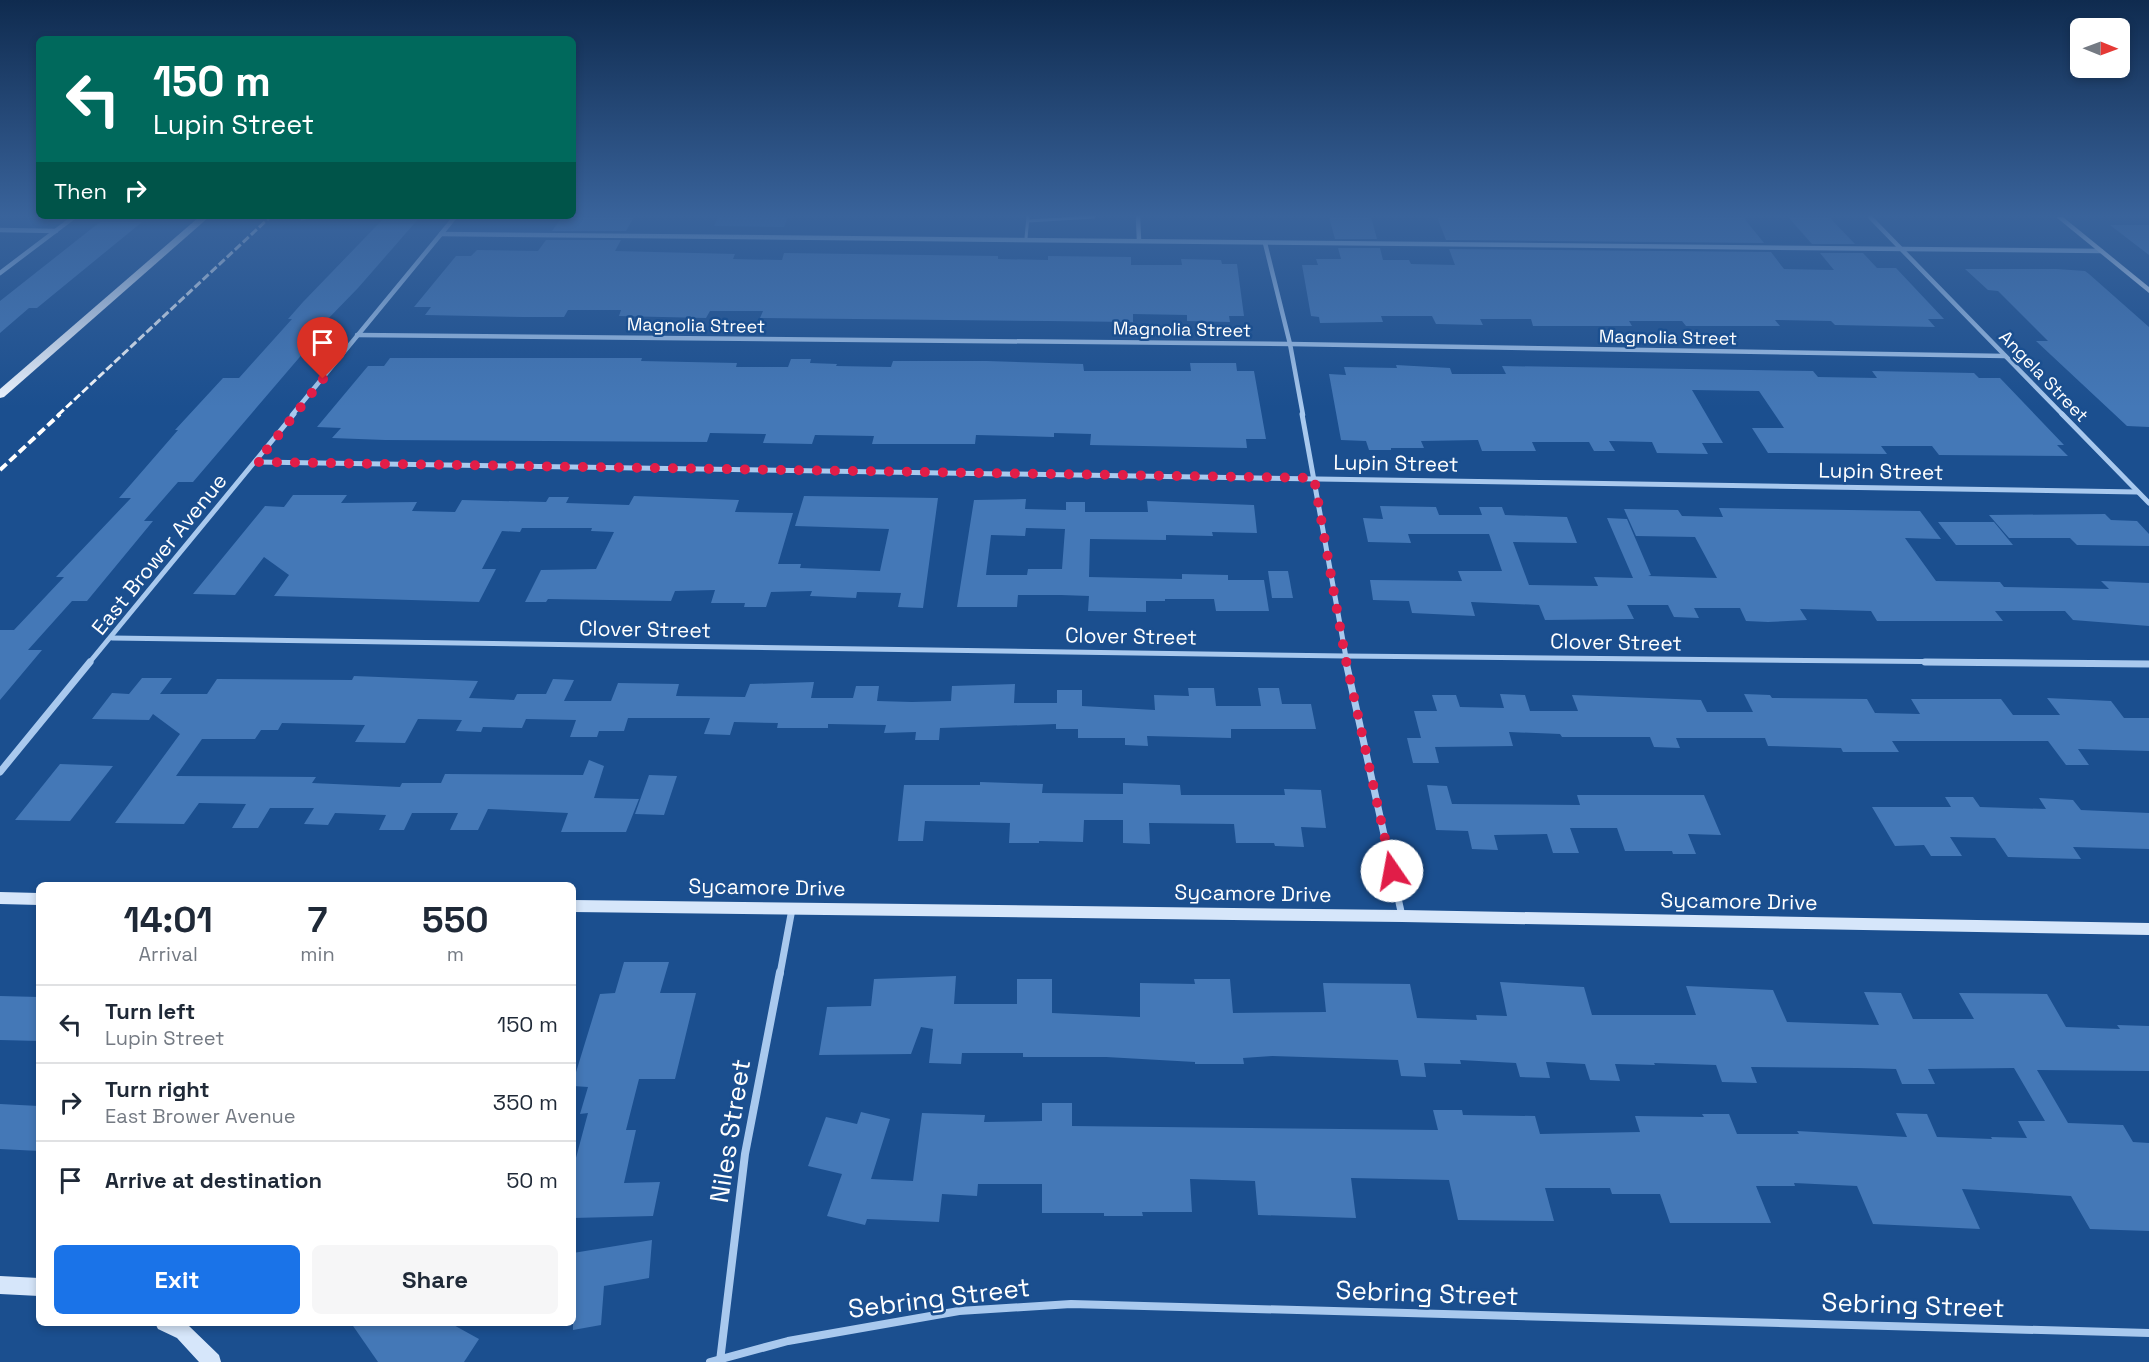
<!DOCTYPE html>
<style>
body{margin:0;font-family:"Space Grotesk",sans-serif;background:#f6f6f7;color:#1f2937;height:100vh;display:flex;flex-direction:column;font-size:22px;white-space:nowrap}
*{box-sizing:border-box;margin:0}
p{font-size:20px;color:#747a83}
.icon{flex:none;width:33px;height:33px;fill:none;stroke:currentColor;stroke-width:2;stroke-linecap:round;stroke-linejoin:round}
.map{position:relative;flex:1;overflow:hidden}
.side{position:absolute;left:36px;top:882px;width:540px;height:444px;display:flex;flex-direction:column;background:#fff;border-radius:9px;box-shadow:0 3px 9px #0003}
.side>*{flex:none}
.hud{position:absolute;left:36px;top:36px;width:540px;height:183px;border-radius:9px;box-shadow:0 3px 9px #0003;background:#00695c;color:#fff;overflow:hidden}
.needle{width:39px;rotate:91deg}
.tools{position:absolute;left:2070px;top:18px;display:grid;gap:12px}
.tools a{display:grid;place-items:center;width:60px;height:60px;border-radius:9px;background:#fff;box-shadow:0 3px 9px #0003;font-size:30px}
.pin{position:absolute;display:grid;place-items:center;width:51px;height:51px;color:#fff;margin:-62px -26px;border-radius:50% 50% 50% 0;rotate:-45deg;box-shadow:0 0 6px #0007}
.pin .icon{rotate:45deg}
.me{position:absolute;width:66px;margin:-33px;rotate:348deg;stroke-linejoin:round;filter:drop-shadow(0 0 4px #0008)}
.turn{display:flex;align-items:center;gap:21px;height:126px;padding:0 18px;font-size:27px}
.turn .icon{width:78px;height:78px;stroke-width:2.5}
.turn b{display:block;font-size:42px;line-height:51px}
.then{display:flex;align-items:center;height:57px;padding:0 18px;background:#0003;gap:12px;font-size:22px}
.eta{display:flex;justify-content:space-evenly;align-items:center;height:102px;text-align:center}
.eta b{font-size:36px;font-weight:600;line-height:42px}
.primary-button{display:flex;gap:12px;margin-top:auto;padding:12px 18px}
.primary-button a{flex:1;height:69px;border-radius:9px;background:#1a73e8;color:#fff;font-size:24px;font-weight:600;line-height:69px;text-align:center}
.primary-button a+a{background:#f6f6f7;color:#1f2937}
ul{padding:0;list-style:none}
li{display:flex;align-items:center;gap:18px;height:78px;padding:0 18px;border-top:2px solid #e0e1e3}
li div{flex:1}
li b{display:block;font-size:22px}
li em{font-style:normal}
.map>svg:first-child{display:block}
.green{fill:#2e69ad}
.building{fill:#4478b7;fill-rule:evenodd}
.lines{fill:none;stroke-linecap:round;stroke-linejoin:round}
.lane{stroke:#a9c9ee;stroke-width:3}
.street-far3{stroke:#a9c9ee;stroke-width:4.5}
.street-far2{stroke:#a9c9ee;stroke-width:5}
.street-far1{stroke:#a9c9ee;stroke-width:7}
.street{stroke:#a9c9ee;stroke-width:8}
.secondary{fill:#d6e6fa;fill-rule:evenodd}
.primary{fill:#f0f6ff;fill-rule:evenodd}
.rail-far1{stroke:#fff;stroke-width:3;stroke-dasharray:8 3;stroke-linecap:butt}
.rail{stroke:#fff;stroke-width:4;stroke-dasharray:9 4;stroke-linecap:butt}
.route{stroke:#e11d48;stroke-width:10;stroke-dasharray:0 18}
.labels{text-anchor:middle;dominant-baseline:central;stroke-width:5;stroke-linejoin:round;paint-order:stroke}
.far-street-label{font-size:18px;fill:#fff;stroke:#1b4f8f}
.street-label{font-size:21px;fill:#fff;stroke:#1b4f8f}
.near-street-label{font-size:26px;fill:#fff;stroke:#1b4f8f}
</style>
<div class="map">
<svg width="2149" height="1362" viewBox="0 0 2149 1362">
<rect width="100%" height="100%" fill="#1b4f8f"/>
<!-- green -->
<path class="green" d="M718,217H806H788L784,227L714,226Z"/>
<!-- building -->
<g class="building">
<path d="M385,217H420L358,288L323,324H328L193,482H178L144,521H153L87,601H72L28,650H42L0,700V630H14L64,577H56L131,498H119L178,430H175L223,378H239L292,319H288L303,302Z"/>
<path d="M562,217H634L626,231H552Z"/>
<path d="M1329,217H1371L1377,239H1335Z"/>
<path d="M1437,217H1743L1764,243L1446,240Z"/>
<path d="M1788,217H1829L1855,244H1812Z"/>
<path d="M100,222H142L37,308H29L0,333V301Z"/>
<path d="M2110,225H2149V255Z"/>
<path d="M546,240H621L615,251L735,254L733,259L782,260L784,253L998,256V259L1048,260V256L1131,257V265H1182L1181,259L1221,260L1222,264H1237L1244,316H1229L1230,322L1187,321V315L1133,314V322L1047,321L760,318L763,311H710L706,318L619,316L621,310H568L564,317H524L425,315L431,307H414L456,256H471L477,250L538,251Z"/>
<path d="M1338,248H1380L1383,260H1409L1411,264L1455,265L1449,249L1771,252L1784,269L1834,270L1820,253H1863L1877,268H1896L1944,319H1928L1935,327L1835,325L1831,321L1775,320L1780,326H1686L1682,321H1629L1632,326H1533L1531,319H1480L1483,325L1436,324L1432,316H1381L1383,322L1320,323L1319,317L1311,316L1302,265H1318L1316,259H1341Z"/>
<path d="M1965,269H2057L2085,271L2089,274L2149,327V427L2127,426L2036,341H2048L1998,291L1988,290Z"/>
<path d="M390,358H642L641,361L737,363L736,367H788L791,359H811L810,363L837,364L836,366L891,367L893,361H987L1083,364L1084,371H1191L1190,363H1236L1237,371H1254L1266,439H1246L1247,448L1090,445L1091,434L1054,433V437L976,435L975,444H872L874,436L815,435L812,444L763,443L766,434L710,433L707,442L385,440L332,438L341,428L317,427L368,366H384Z"/>
<path d="M1396,365L1450,368L1452,374H1506L1502,366L1813,371L1818,377L1877,378L1872,371L1974,373L1979,378H2000L2064,445H2057L2068,456L1939,455L1932,446H1881L1887,454L1768,453L1752,428H1784L1759,391L1692,390L1723,443H1702L1708,454L1657,453L1652,442L1609,441L1615,451H1594L1589,442H1532L1536,451H1482L1478,440L1421,441L1424,448H1391V450H1369L1366,441L1341,440L1329,374L1346,375L1344,367L1397,368Z"/>
<path d="M293,495H347L341,503L417,502L412,511L455,512L462,500L546,502L549,497H569L566,503L629,505L634,496L739,500L735,512L793,513L778,564H801L800,568L880,571L889,529L795,526L804,496L938,498L923,608L898,607L901,593L857,592L856,598L810,596L812,591L771,592L766,607H744L745,603H711L715,590L675,591L671,601L548,599L546,602H525L541,570L596,569L614,532L591,531L592,528H522L520,532L502,531L482,569H496L479,602L274,596L289,575L264,557L235,595L193,594L265,506L284,507Z"/>
<path d="M1026,499L1025,509L1066,510V502H1085V512H1148L1147,501L1254,505L1257,533L1212,532L1213,536L1166,535V540L1090,539L1089,577L1182,579V574L1228,575V580H1264L1269,611H1216L1214,599H1165V601H1146V612L1088,611L1089,596L1061,595H1018L1017,607H957L974,500ZM1026,528L1065,529L1062,569H1028L1027,575H986L991,535L1025,536Z"/>
<path d="M1380,506L1436,507L1439,515H1482L1479,507H1502L1505,515L1567,517L1577,543L1513,542L1529,585L1598,586L1594,577L1633,578L1607,518L1627,519L1651,575L1648,576L1717,578L1695,537L1636,536L1624,509L1678,510L1682,516L1723,517L1719,508L1920,511L1941,539L1905,538L1936,581L2000,582L2004,587L2109,589L2101,581L2149,583V626L2073,620L2065,611H1995L2003,621H1877L1871,611L1800,609L1807,620L1768,622L1746,621L1740,608H1694L1699,618L1674,617L1668,605H1627L1634,619L1545,620L1539,605L1471,602L1475,616L1412,613L1409,601L1373,600L1370,580L1462,581L1458,571H1502L1489,534H1408L1411,543L1368,542L1363,518L1383,519Z"/>
<path d="M2105,514L2111,520L2137,521L2149,534V546L2077,545L2070,538H2009L1989,515Z"/>
<path d="M1938,522H1994L2013,545H1956Z"/>
<path d="M1268,571H1288L1293,598H1272Z"/>
<path d="M354,676L478,681L469,698L514,700L517,694H546L553,679L574,680L564,701H611L618,683L679,684L676,696L745,697L750,684L814,682L811,698H853L856,686H879L877,701L912,702L951,701L952,686L1015,684L1014,703H1057V690H1082V706L1155,710L1154,695L1189,696L1188,688H1214L1216,706H1261L1258,688H1279L1282,704H1311L1316,729H1231V738L1147,736L1148,746L1125,745V738H1078V729H1056V724L940,728L939,740H915L916,732L884,733L886,725L828,724V728H777L778,723L734,722L730,735L704,734L710,718H628L624,731H599L597,737H570L576,720L526,719L522,728L483,727L481,732L456,731L462,720L418,719L405,743L355,742L365,725L282,723L278,730H261L255,739H202L176,776L316,777L312,783L400,787L402,783H441L445,774L583,775L589,760L604,766L594,798L639,799L626,832H561L568,813L488,809L478,830H450L458,813H412L404,830H379L386,815L335,813L328,825L304,824L314,808H270L258,828H232L246,804L199,803L184,824L115,823L180,734L153,714L149,720L92,719L112,693L129,694L142,678H172L160,694H207L217,679L352,680Z"/>
<path d="M1500,694L1525,695L1530,711H1578L1572,695L1701,700L1707,712H1753L1744,694L1770,695L1772,698L1867,699L1875,713L1920,714L1911,699H2001L2013,715H2060L2047,698L2111,701L2124,718H2149V751L2078,749L2089,765H2066L2048,741H1892L1899,752H1843L1841,748L1768,746L1765,738H1676L1680,748L1654,747L1650,737H1562L1560,734L1509,732L1513,746L1435,747L1439,763H1413L1407,738H1421L1414,711H1437L1432,695H1456L1460,707L1504,708Z"/>
<path d="M60,764L113,766L70,821L15,820Z"/>
<path d="M649,775L677,776L664,815L635,814Z"/>
<path d="M980,782L1043,784L1042,793L1123,794V783L1180,785L1181,795H1285L1284,789L1321,790L1326,828L1301,827L1304,847L1275,846L1274,843H1236L1234,824L1149,823L1150,844L1123,843V820H1084L1083,842L1039,841V843H1009L1010,823L925,821L923,841H898L904,785H980Z"/>
<path d="M1427,785L1447,786L1452,804L1580,805L1577,795H1704L1721,835L1688,834L1696,854H1673L1672,851H1625L1617,828H1570L1579,853H1553L1547,834L1494,835L1498,850L1472,849L1468,831L1436,830Z"/>
<path d="M1945,797H1973L1980,807L2046,809L2039,798L2073,800L2081,810L2149,813V849L2073,847L2081,859L2008,857L1995,838L1950,837L1962,856H1931L1924,845L1895,846L1872,807H1951Z"/>
<path d="M624,962H669L660,993H696L675,1079H639L626,1130H636L624,1183L660,1182L653,1216L573,1218V1169L588,1113L580,1114L588,1087L573,1086V1082L600,994L615,993Z"/>
<path d="M956,976L954,1004H1017V979H1052V1013L1140,1017V983L1195,984L1194,979H1230L1233,1013L1326,1012L1323,983L1410,984L1417,1018L1477,1020L1476,1015L1507,1016L1500,982L1584,987L1592,1015H1696L1686,986L1773,990L1787,1022L1879,1025L1864,992L1901,993L1913,1019H1974L1959,993L2047,994L2066,1027L2120,1029L2117,1025L2149,1026V1071L2037,1070L2068,1123L2123,1125L2133,1142L2149,1143V1231L2090,1229L2071,1196L1962,1189L1980,1229L1873,1224L1857,1186L1794,1183L1795,1186H1756L1771,1223H1670L1660,1194H1612L1610,1188H1545L1554,1221L1458,1220L1449,1180L1351,1178L1356,1218L1258,1215L1255,1181L1190,1179L1192,1212H1142L1143,1216H1104V1213H1042V1184H978L977,1196L942,1194L939,1222L867,1219L865,1225L827,1216L842,1174L808,1166L826,1117L857,1124L861,1112L890,1119L871,1179L913,1181L922,1113L985,1115L984,1122L1042,1121V1103H1072V1126L1438,1130L1433,1110H1462L1463,1115L1535,1116L1540,1134L1640,1132L1635,1116L1704,1117L1702,1114H1729L1737,1134H1799L1797,1131L1907,1137L1896,1113L1927,1114L1937,1137L1992,1139L1991,1137L2027,1138L2018,1121H2045L2014,1068L1928,1069L1935,1084H1902L1896,1069L1857,1068L1751,1067L1757,1083L1722,1082L1716,1065L1654,1063L1655,1065L1615,1064L1620,1081L1590,1080L1585,1064L1546,1062L1550,1078L1520,1077L1516,1063L1460,1060L1461,1064L1424,1063L1426,1077L1401,1076L1398,1060L1272,1056L1243,1058L1244,1064H1195V1062L1106,1057H1023V1053H962L961,1064L929,1063L933,1029L921,1027L911,1054L819,1055L827,1007L871,1006L874,979Z"/>
<path d="M0,996L39,997V1041L0,1040Z"/>
<path d="M0,1104L39,1106V1151L0,1149Z"/>
<path d="M652,1240L649,1278L604,1286L601,1325L573,1330V1253Z"/>
<path d="M351,1323H450L479,1339L464,1362H378Z"/>
</g>
<g class="lines">
<!-- lane -->
<g class="lane">
<path d="M302,219L308,217"/>
<path d="M1028,221L1094,217"/>
<path d="M1026,238L1028,217"/>
</g>
<!-- street-far3 -->
<g class="street-far3">
<path d="M1138,217L1139,240"/>
<path d="M1870,217L2063,415"/>
<path d="M0,230L56,231"/>
<path d="M441,234L2101,251"/>
<path d="M1265,243L1290,344L1303,415"/>
<path d="M0,273L74,217"/>
<path d="M357,335L1290,344L2005,356"/>
<path d="M292,415L455,217"/>
</g>
<!-- street-far2 -->
<g class="street-far2">
<path d="M1302,414L1347,663"/>
<path d="M2062,414L2149,503"/>
<path d="M257,462L2138,492"/>
<path d="M112,638L1345,656L2076,663"/>
<path d="M89,663L294,414"/>
</g>
<!-- street-far1 -->
<g class="street-far1">
<path d="M1346,662L1402,916"/>
<path d="M1925,662L2149,664"/>
<path d="M0,772L90,662"/>
<path d="M780,974L792,909"/>
</g>
<!-- street -->
<g class="street">
<path d="M720,1361L745,1154L780,972"/>
<path d="M710,1362L788,1341L959,1311L1071,1304L2149,1333"/>
</g>
<!-- secondary -->
<g class="secondary">
<path d="M2056,217H2063L2149,287V293Z"/>
<path d="M0,892L39,893V905L0,904Z"/>
<path d="M573,900L1402,910L2149,923V935L1402,922L573,912Z"/>
<path d="M0,1276L39,1278V1296L0,1294Z"/>
<path d="M155,1323H184L189,1326L219,1355L221,1362H199L177,1338L158,1329Z"/>
</g>
<!-- primary -->
<path class="primary" d="M199,217H209L4,397L0,398V389Z"/>
<!-- rail-far1 -->
<path class="rail-far1" d="M58,415L270,217"/>
<!-- rail -->
<path class="rail" d="M0,470L60,414"/>
</g>
<!-- sky -->
<linearGradient id="sky" x2="0" y2="1"><stop stop-color="#0f2b4f"/><stop offset="0.53" stop-color="#39639b"/><stop offset="1" stop-color="#39639b" stop-opacity="0"/></linearGradient>
<rect width="2149" height="407" fill="url(#sky)"/>
<g class="lines">
<!-- route -->
<path class="route" d="M323,379L257,462L1314,478L1345,656L1392,871"/>
</g>
<g class="labels">
<!-- far-street labels -->
<g class="far-street-label">
<text transform="translate(696 325) rotate(1)">Magnolia Street</text>
<text transform="translate(1182 329) rotate(1)">Magnolia Street</text>
<text transform="translate(1668 337) rotate(1)">Magnolia Street</text>
<text transform="translate(2044 376) rotate(46)">Angela Street</text>
</g>
<!-- street labels -->
<g class="street-label">
<text transform="translate(1396 463) rotate(1)">Lupin Street</text>
<text transform="translate(1881 471) rotate(1)">Lupin Street</text>
<text transform="translate(159 554) rotate(-51)">East Brower Avenue</text>
<text transform="translate(645 629) rotate(1)">Clover Street</text>
<text transform="translate(1131 636) rotate(1)">Clover Street</text>
<text transform="translate(1616 642) rotate(1)">Clover Street</text>
<text transform="translate(767 887) rotate(1)">Sycamore Drive</text>
<text transform="translate(1253 893) rotate(1)">Sycamore Drive</text>
<text transform="translate(1739 901) rotate(1)">Sycamore Drive</text>
</g>
<!-- near-street labels -->
<g class="near-street-label">
<text transform="translate(730 1131) rotate(-81)">Niles Street</text>
<text transform="translate(1427 1293) rotate(2)">Sebring Street</text>
<text transform="translate(939 1298) rotate(-7)">Sebring Street</text>
<text transform="translate(1913 1305) rotate(2)">Sebring Street</text>
</g>
</g>
</svg>
<div class="tools">
<a><svg class="needle" viewBox="-14 -14 28 28"><path d="M0-13l5 13h-10z" fill="#e53935"/><path d="M0 13l5-13h-10z" fill="#747a83"/></svg></a>
</div>
<div class="pin" style="left:323px;top:379px;background:#d93025"><svg class="icon" aria-label="arrive" viewBox="0 0 24 24"><path d="M6 21V4h12l-3 4 3 4H6"/></svg></div>
<svg class="me" style="left:1392px;top:871px" viewBox="-20 -20 40 40"><circle r="19" fill="#fff"/><path d="M0-13L10 11 0 6-10 11z" fill="#e11d48"/></svg>
<div class="hud">
<div class="turn"><svg class="icon" aria-label="left" viewBox="0 0 24 24"><path d="M17 20v-9H6M10 6l-5 5 5 5"/></svg><div><b>150 m</b>Lupin Street</div></div>
<div class="then">Then<svg class="icon" aria-label="right" viewBox="0 0 24 24"><path d="M7 20v-9h11M14 6l5 5-5 5"/></svg></div>
</div>
<section class="side">
<div class="eta">
<div><b>14:01</b><p>Arrival</p></div>
<div><b>7</b><p>min</p></div>
<div><b>550</b><p>m</p></div>
</div>
<ul>
<li><svg class="icon" aria-label="left" viewBox="0 0 24 24"><path d="M17 20v-9H6M10 6l-5 5 5 5"/></svg><div><b>Turn left</b><p>Lupin Street</p></div><em>150 m</em></li>
<li><svg class="icon" aria-label="right" viewBox="0 0 24 24"><path d="M7 20v-9h11M14 6l5 5-5 5"/></svg><div><b>Turn right</b><p>East Brower Avenue</p></div><em>350 m</em></li>
<li><svg class="icon" aria-label="arrive" viewBox="0 0 24 24"><path d="M6 21V4h12l-3 4 3 4H6"/></svg><div><b>Arrive at destination</b></div><em>50 m</em></li>
</ul>
<div class="primary-button"><a>Exit</a><a>Share</a></div>
</section>
</div>
